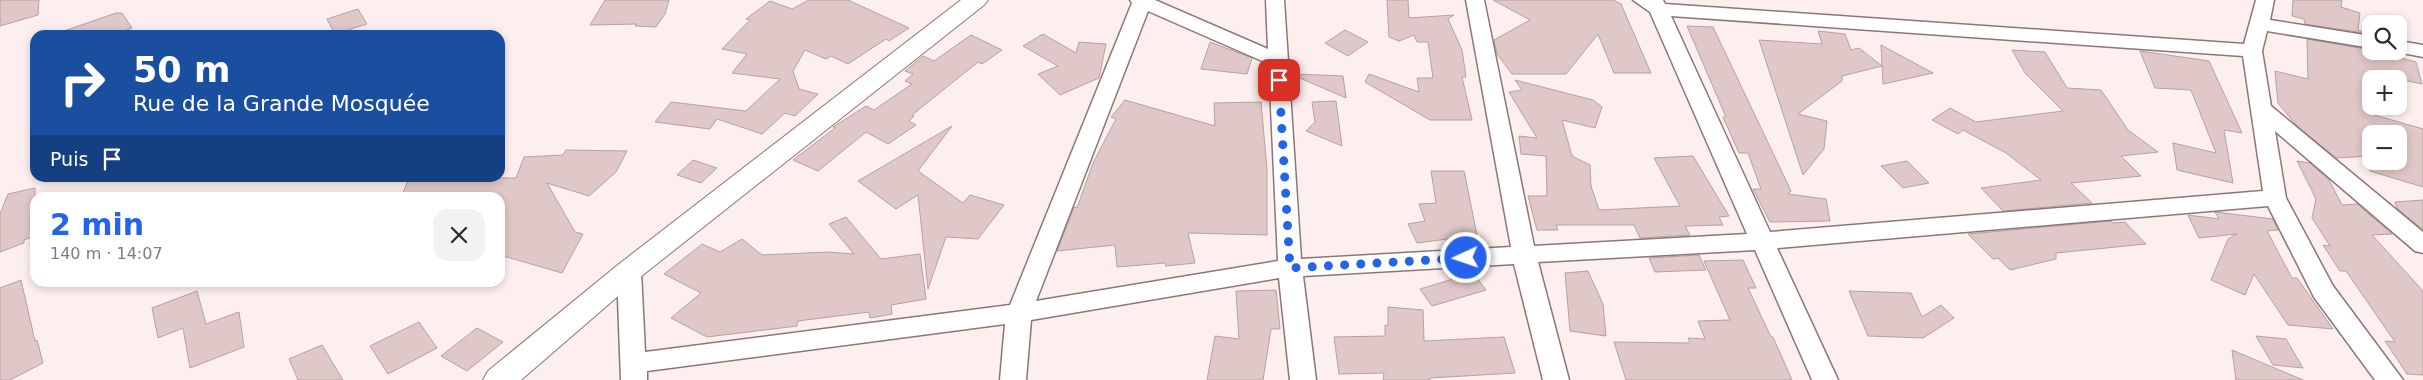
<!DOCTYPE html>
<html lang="fr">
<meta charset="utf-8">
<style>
body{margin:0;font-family:"DejaVu Sans",sans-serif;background:#f2f2f3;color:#2b2b33;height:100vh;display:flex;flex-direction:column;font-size:19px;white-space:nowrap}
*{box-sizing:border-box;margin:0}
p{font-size:16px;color:#7c7c81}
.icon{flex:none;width:28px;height:28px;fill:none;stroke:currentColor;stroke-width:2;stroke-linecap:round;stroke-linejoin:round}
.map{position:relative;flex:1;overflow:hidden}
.panel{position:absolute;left:30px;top:192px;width:475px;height:95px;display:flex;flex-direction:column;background:#fff;border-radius:15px;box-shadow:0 2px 8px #0003}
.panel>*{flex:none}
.guide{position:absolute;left:30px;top:30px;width:475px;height:152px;border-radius:15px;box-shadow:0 2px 8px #0003;background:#1a4fa0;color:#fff;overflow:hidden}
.controls{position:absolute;left:2362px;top:15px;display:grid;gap:10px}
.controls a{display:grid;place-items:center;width:45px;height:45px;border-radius:10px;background:#fff;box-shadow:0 2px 8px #0003;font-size:25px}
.pin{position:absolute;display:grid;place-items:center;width:42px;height:42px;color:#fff;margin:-21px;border-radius:10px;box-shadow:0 2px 8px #0006}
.me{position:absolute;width:55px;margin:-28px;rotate:267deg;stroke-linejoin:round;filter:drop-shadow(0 0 4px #0008)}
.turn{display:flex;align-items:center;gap:18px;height:105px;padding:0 20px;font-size:22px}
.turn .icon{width:65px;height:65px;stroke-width:2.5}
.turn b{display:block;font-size:35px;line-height:42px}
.then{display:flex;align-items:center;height:48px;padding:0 20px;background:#0003;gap:10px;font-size:19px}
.round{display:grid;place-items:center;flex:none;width:52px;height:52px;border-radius:15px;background:#f2f2f3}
.overview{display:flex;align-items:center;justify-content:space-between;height:85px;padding:0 20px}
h1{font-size:30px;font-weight:700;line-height:38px;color:#2563eb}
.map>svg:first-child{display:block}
.building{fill:#dfc8c7;stroke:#b7a0a0;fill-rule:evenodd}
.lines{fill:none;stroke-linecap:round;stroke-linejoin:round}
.minor-casing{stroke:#8c7776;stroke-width:3}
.tertiary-casing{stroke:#8c7776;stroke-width:2}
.minor{fill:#fff;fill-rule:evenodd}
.tertiary{fill:#fff;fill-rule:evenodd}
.route{stroke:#2563eb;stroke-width:9;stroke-dasharray:0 16.2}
</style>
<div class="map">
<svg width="2423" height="380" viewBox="0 0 2423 380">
<rect width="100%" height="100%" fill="#fdefee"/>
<!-- building -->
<g class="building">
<path d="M0,0H39L38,15L0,26Z"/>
<path d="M605,0H669L665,14L656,27L635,26L637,24L590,25Z"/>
<path d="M809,0H848L909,28L889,41L886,39L848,64L831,56L826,59L805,50L793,71L799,89L818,94L795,116L785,113L762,134L717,119L710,129L655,122L671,102L746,111L780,79L732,73L747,54L722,49L750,20L746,19L770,1L792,9Z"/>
<path d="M1387,0H1408L1409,18L1454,15L1448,19L1462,50L1466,77H1462L1472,120H1430L1365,82L1369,74L1419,92L1417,78H1433L1428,42H1417L1414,35L1399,41L1389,37Z"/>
<path d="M1493,0H1613L1621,4L1651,73H1614L1598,34L1566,74H1512L1497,54L1494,40L1530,20Z"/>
<path d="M2293,0H2342L2341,7L2360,13L2358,30L2371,34L2305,24L2304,19L2292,16Z"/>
<path d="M358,9L367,24L335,34L327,19Z"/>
<path d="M116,13H122L132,28L113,35H62L61,32Z"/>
<path d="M1687,26L1713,27L1791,191L1788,194L1826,199L1830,221L1770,222L1753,189H1761L1748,153H1739L1723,117H1726Z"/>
<path d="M1345,30L1368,42L1348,56L1325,43Z"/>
<path d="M1818,31L1845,34L1851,50L1859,48L1882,66L1842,76V81L1798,114L1827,121L1824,149L1803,175L1759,40L1822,44Z"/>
<path d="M1043,34L1076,53L1079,42L1106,44L1099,78L1060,95L1038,74L1058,66L1023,46Z"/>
<path d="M971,35L1002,50L982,64L978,62L912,115L914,116L909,121L916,125L888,144L866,132L818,171L793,160L835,128L833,127L866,106L874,110L912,84L905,81L913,74L905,71L923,56L934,61Z"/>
<path d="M2307,39L2371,50L2416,62L2422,84L2399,79H2371V114L2423,129V187L2370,171L2371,156L2336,158L2297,126L2278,103L2275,71L2308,79ZM2371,134H2399V161H2371Z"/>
<path d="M1210,42L1252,58L1247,74L1201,69Z"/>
<path d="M1881,45L1933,73L1883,84Z"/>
<path d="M2012,50L2045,52L2067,88L2101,90L2128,130L2158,152L2121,156L2141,176L2071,183L2092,203L2003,211L1981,188L2041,180L2006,153L1963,130L1958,134L1932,120L1950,108L1976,122L2063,111L2025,73Z"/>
<path d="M2140,51L2209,61L2242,133L2224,130L2233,183L2177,170L2173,143L2216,153L2191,90L2155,88Z"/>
<path d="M1293,74L1343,76L1346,98L1293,75Z"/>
<path d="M1515,80L1593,100L1602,107L1595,128L1562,120L1572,156L1590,165L1591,186L1599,210L1680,206L1654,158L1693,156L1729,216L1719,217L1723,225L1685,226L1690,235L1640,238L1634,225H1556L1558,230H1537L1528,196H1547L1546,156L1521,154L1519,136L1537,138L1509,92L1522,90Z"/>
<path d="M1125,100L1215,126L1214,103L1261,102L1267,170V235L1188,233L1195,263L1166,266L1165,263L1117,267L1115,245L1057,251L1074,207L1077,208L1093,163L1116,119L1111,117Z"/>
<path d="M1336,101L1342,146L1306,131L1315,122L1312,102Z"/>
<path d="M952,126L918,171L963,203L970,195L1004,205L978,239L946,237L928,289L918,195L896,209L858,181Z"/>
<path d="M566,150L627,151L616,172L589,196L547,183L575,232L583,234L562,273L500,255V198H401L409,178H516L524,157L563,155Z"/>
<path d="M693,160L717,168L701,183L677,175Z"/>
<path d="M1907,161L1929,183L1903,188L1881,166Z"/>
<path d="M2297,161L2310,163L2329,180L2342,205L2357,204L2392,234L2372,235L2423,291V375L2407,374L2385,341L2395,342L2346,271H2340L2323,245L2330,246L2312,218L2316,199Z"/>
<path d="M1431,171H1464L1477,235L1417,243L1408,224L1425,221L1419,204L1436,203Z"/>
<path d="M35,188V228L32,237L24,240V243L0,252V214L8,194Z"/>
<path d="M2423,200V230L2397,208L2395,202Z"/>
<path d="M2215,212L2273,219L2278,230L2267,231L2292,278H2297L2333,329L2288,325L2254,274L2245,295L2211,280L2228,239L2237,234L2199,238L2188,215L2219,219Z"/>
<path d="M846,217L881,259L920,254L926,299L891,305L892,314L870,318L869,312L798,321L797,326L707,337L671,318L701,293L664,274L702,244L720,252L742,239L762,255L827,252L854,254L829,224Z"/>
<path d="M2111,221L2113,223L2125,222L2146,244L2056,253V259L2010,270L1998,258L1993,259L1968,234Z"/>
<path d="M1699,255L1706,270L1655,272L1649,258Z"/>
<path d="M1743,260L1756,288H1748L1771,337H1773L1792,380H1626L1614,342L1690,343L1688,338L1705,339L1698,321L1730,320L1704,261Z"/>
<path d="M1588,271L1603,304L1606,336L1570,331L1565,273Z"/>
<path d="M1473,273L1486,290L1432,306L1420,289Z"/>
<path d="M21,280L35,341L37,340L43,363L10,380H0V288Z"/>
<path d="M1276,290L1280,329H1271L1263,380H1207L1215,336L1239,339L1236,291Z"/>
<path d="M197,291L206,324L239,312L244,347L190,368L183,328L158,338L152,308Z"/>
<path d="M1849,291L1911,293L1922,317L1941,305L1954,318L1923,338L1868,336Z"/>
<path d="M1388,307L1423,310L1424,341L1504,337L1515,373L1430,378V380H1383L1384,373L1339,374L1334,337L1385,336V325L1388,326Z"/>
<path d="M419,322L437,348L388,374L370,346Z"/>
<path d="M477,328L503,342L467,371L441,356Z"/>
<path d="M2256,336L2286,339L2303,368L2273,365Z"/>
<path d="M322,345L343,380H298L289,359Z"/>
<path d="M2232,350L2303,380H2236Z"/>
</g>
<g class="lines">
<!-- minor casing -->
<g class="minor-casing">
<g id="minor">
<path d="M1130,0H1155L1268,49L1266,0H1284L1301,259L1511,247L1466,0H1484L1534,246L1747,234L1650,12L1633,0H1663L1665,4L2244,44L2256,0H2274L2270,20L2371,36V48L2267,31L2262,51L2271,106L2423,232V253L2415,251L2275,131L2286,198L2333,286L2403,380H2375L2314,297L2268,206L1777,248L1838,380H1812L1755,250L1538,262L1569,380H1543L1514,264L1303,276L1316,380H1290L1279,278L1031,320L1026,380H1000L1005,324L647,371V380H621L617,271L621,265L629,262L637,265L641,271L645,352L1010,305L1132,3ZM1148,11L1269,64L1278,261L1036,301ZM1671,16L2243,56L2263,191L1770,232Z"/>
<path d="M2399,41L2423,45V57L2392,51H2399Z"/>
</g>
</g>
<!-- tertiary casing -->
<g class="tertiary-casing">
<path id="tertiary" d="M961,0H988L984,5L639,278L521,380H483L488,371L619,264Z"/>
</g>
<!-- minor -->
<use href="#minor" class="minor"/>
<!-- tertiary -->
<use href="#tertiary" class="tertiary"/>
</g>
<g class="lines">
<!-- route -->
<path class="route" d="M1279,80L1290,268L1466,258"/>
</g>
</svg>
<div class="controls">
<a><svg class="icon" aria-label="search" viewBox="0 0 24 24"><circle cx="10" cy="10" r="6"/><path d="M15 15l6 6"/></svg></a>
<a>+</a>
<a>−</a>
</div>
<div class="pin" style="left:1279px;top:80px;background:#d93025"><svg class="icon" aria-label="arrive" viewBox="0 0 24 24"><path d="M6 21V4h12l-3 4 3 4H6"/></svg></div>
<svg class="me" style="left:1466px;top:258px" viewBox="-20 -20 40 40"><circle r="17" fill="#2563eb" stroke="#fff" stroke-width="3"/><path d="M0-11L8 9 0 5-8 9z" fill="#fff"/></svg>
<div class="guide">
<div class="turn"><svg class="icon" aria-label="right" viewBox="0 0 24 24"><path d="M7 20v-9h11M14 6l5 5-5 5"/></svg><div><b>50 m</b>Rue de la Grande Mosquée</div></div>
<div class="then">Puis<svg class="icon" aria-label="arrive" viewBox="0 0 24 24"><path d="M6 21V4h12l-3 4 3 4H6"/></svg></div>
</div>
<section class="panel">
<div class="overview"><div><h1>2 min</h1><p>140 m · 14:07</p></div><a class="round"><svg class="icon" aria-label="close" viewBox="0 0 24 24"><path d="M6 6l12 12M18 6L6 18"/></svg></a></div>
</section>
</div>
